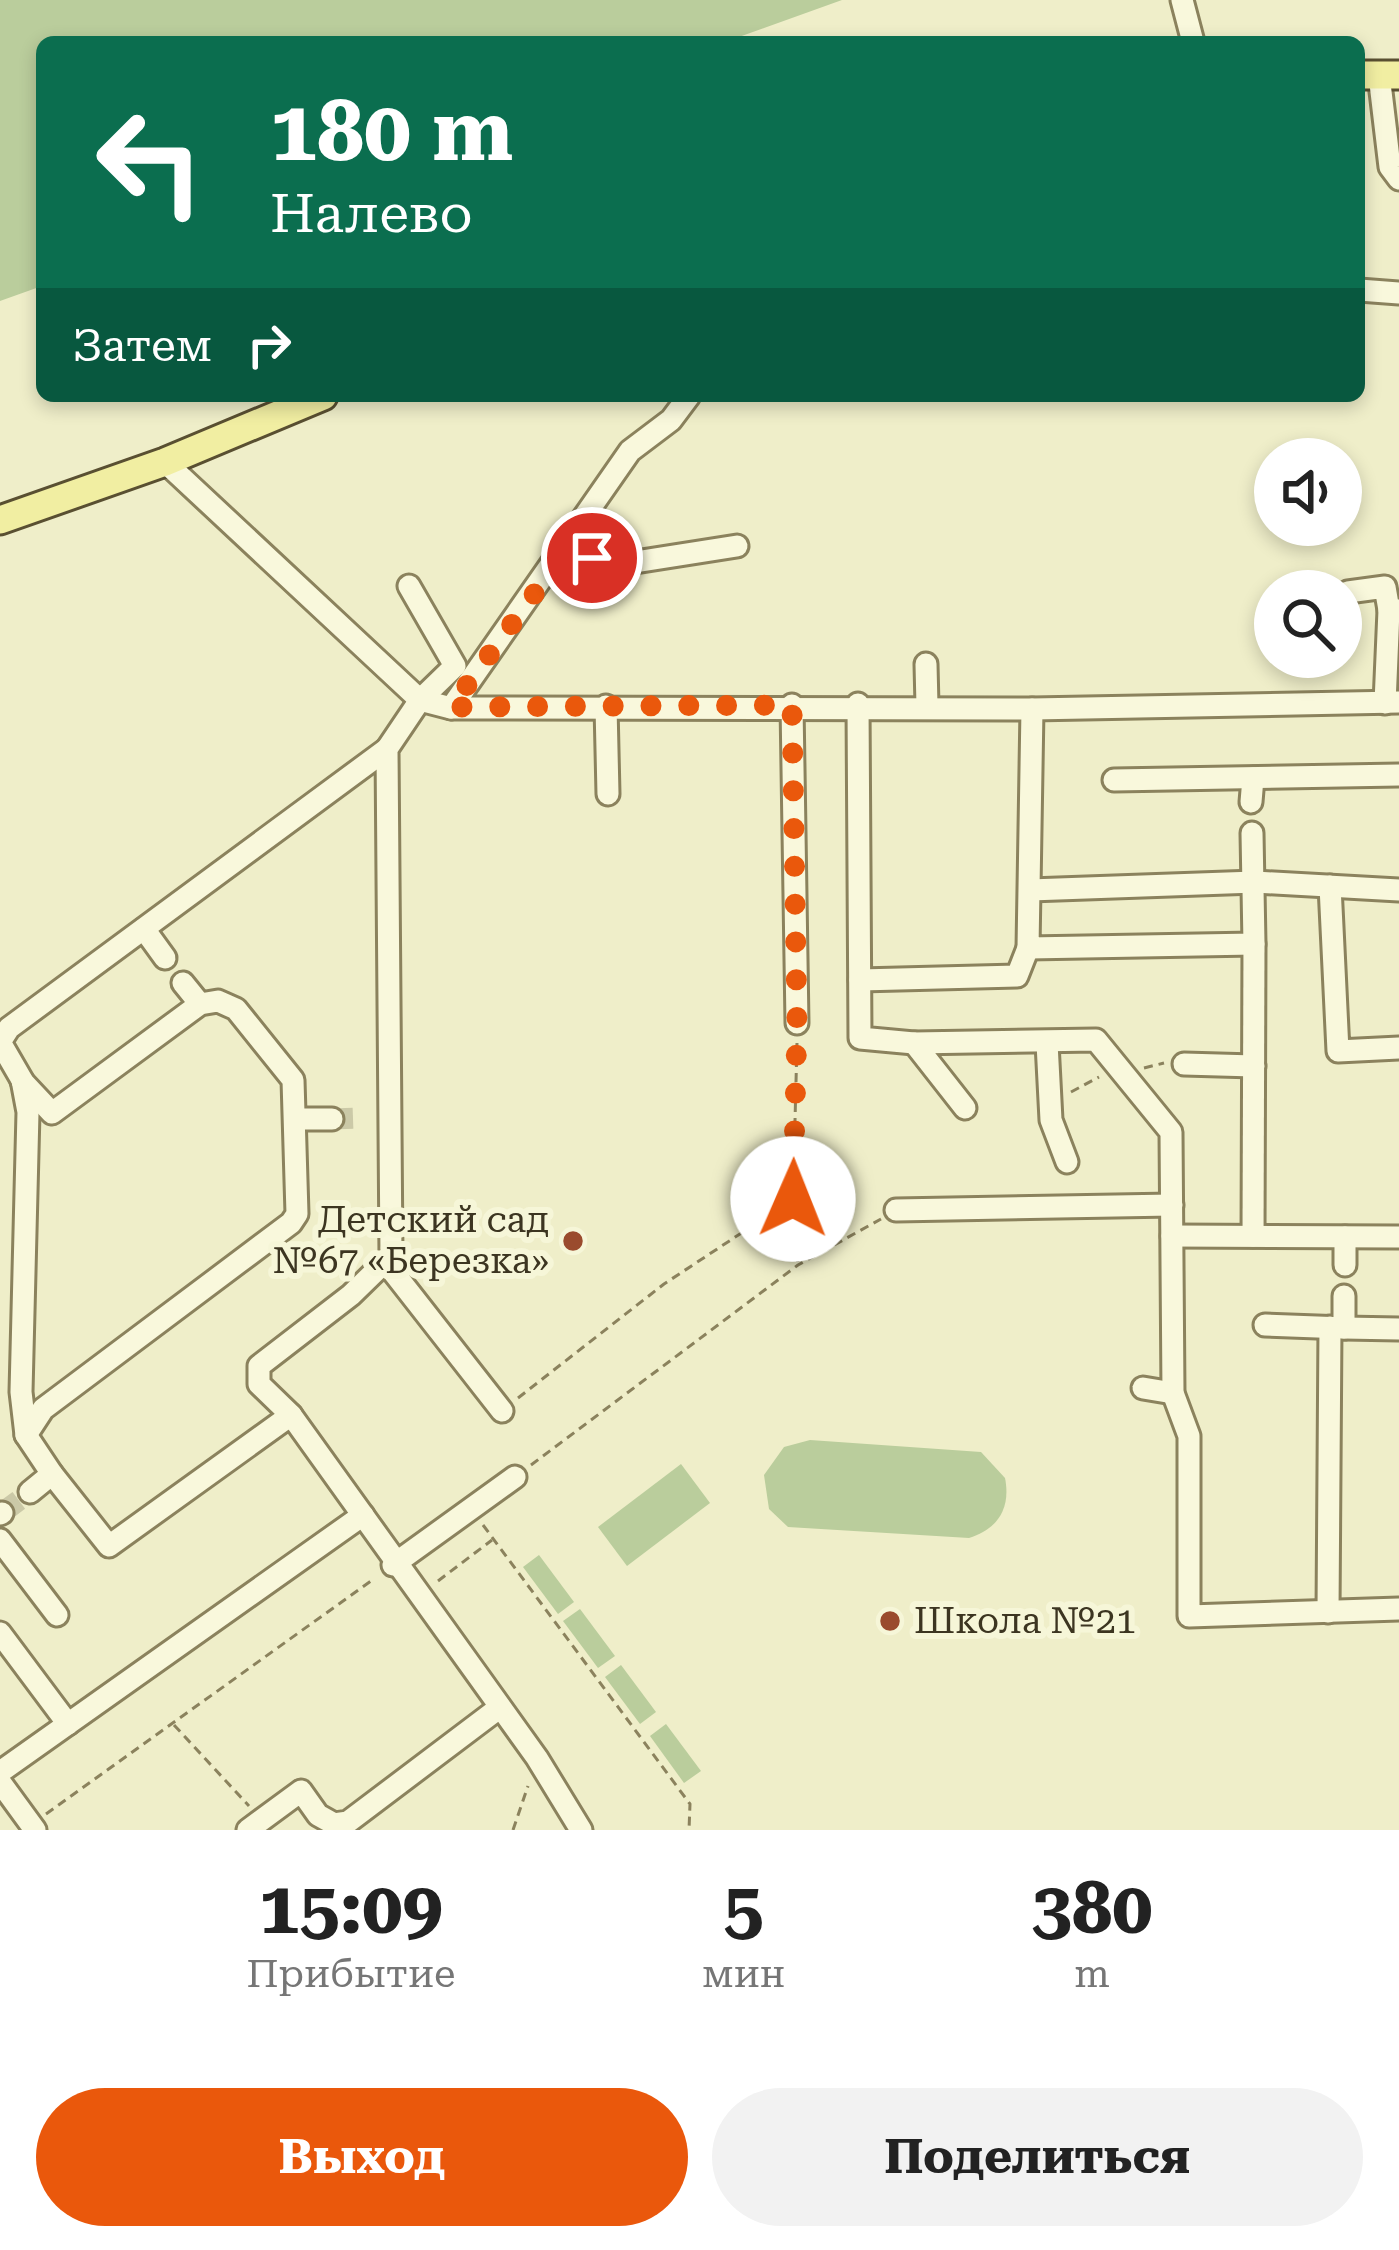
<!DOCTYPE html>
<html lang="ru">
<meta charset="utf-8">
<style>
body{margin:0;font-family:"Roboto Serif",serif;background:#f2f2f2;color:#222;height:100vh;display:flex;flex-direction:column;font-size:45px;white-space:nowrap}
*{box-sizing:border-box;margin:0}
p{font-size:39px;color:#767676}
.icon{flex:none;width:66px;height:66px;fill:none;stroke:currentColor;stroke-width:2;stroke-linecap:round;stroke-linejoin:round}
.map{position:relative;height:1830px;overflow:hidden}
.panel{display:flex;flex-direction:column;background:#fff;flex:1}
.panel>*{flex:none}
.top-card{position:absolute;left:36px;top:36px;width:1329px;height:366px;border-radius:18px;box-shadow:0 6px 18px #0003;background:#0b6e4f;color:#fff;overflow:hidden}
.controls{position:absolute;left:1254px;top:438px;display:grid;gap:24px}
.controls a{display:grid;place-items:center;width:108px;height:108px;border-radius:50%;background:#fff;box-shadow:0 6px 18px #0003;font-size:60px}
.pin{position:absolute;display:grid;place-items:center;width:102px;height:102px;color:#fff;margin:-51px;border:6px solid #fff;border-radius:50%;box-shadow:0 3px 12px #0007}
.me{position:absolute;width:132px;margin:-66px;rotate:1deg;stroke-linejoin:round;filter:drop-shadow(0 0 9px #0008)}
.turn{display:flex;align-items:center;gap:42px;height:252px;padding:0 36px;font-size:54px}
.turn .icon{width:156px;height:156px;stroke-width:2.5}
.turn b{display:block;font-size:84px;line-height:102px}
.then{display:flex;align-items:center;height:114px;padding:0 36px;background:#0003;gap:24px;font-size:45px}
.eta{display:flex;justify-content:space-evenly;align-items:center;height:204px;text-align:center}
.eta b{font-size:72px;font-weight:700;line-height:84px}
.button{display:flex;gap:24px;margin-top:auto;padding:24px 36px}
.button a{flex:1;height:138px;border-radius:72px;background:#ea580c;color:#fff;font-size:48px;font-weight:700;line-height:138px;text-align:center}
.button a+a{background:#f2f2f2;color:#222}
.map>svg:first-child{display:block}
.green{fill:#bacd9c}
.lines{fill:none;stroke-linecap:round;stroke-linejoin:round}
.minor-tunnel{stroke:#cbc9a7;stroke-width:21;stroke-dasharray:21 10;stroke-linecap:butt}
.minor-casing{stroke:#8b825d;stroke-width:27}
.major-casing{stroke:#594f31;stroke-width:33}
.path{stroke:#8b825d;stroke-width:3;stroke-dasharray:9 6;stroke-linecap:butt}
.minor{stroke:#f9f8dc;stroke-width:21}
.major{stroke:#f1eea2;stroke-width:27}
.route{stroke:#ea580c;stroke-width:21;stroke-dasharray:0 37.8}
.poi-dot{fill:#9a4b2d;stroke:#f6f6d8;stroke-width:4.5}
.labels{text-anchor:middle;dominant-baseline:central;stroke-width:12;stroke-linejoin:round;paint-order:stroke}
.poi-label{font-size:36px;fill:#3c3521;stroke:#f6f6d8;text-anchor:end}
</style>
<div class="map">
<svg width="1399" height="1830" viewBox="0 0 1399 1830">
<rect width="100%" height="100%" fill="#efeec9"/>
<!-- green -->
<g class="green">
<path d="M0,0H842L725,42H42V286L0,301Z"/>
<path d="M810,1440L981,1452L1005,1478C1011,1508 998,1529 969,1538L788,1527L769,1509L764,1475L784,1447Z"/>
<path d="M681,1464L710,1503L627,1566L598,1527Z"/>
<path d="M539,1555L574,1602L558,1614L523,1567Z"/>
<path d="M580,1609L615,1656L598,1668L563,1621Z"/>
<path d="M621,1665L656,1712L640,1724L605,1677Z"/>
<path d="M666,1724L701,1771L684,1783L650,1736Z"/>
</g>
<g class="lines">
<!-- minor-tunnel -->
<g class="minor-tunnel">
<path d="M332,1119L361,1118"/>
<path d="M2,1513L30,1492"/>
</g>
<!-- minor casing -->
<g class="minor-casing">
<g id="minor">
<path d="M1182,0L1193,42"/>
<path d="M1379,75L1390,167L1399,179"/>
<path d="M1359,290L1399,293"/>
<path d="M165,462L420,700L451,708L1032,709L1399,702"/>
<path d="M560,559L616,565L737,546"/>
<path d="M1348,592L1385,587L1389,610"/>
<path d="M926,664L927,706"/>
<path d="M1385,703L1389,610H1399"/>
<path d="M858,704L860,1038L914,1043L1096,1040L1171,1132L1173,1393L1189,1436V1616L1399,1609"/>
<path d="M792,705L797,1023"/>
<path d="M606,706L608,794"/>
<path d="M451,708L630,451L671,420L689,396"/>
<path d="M1032,709L1028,948L1254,944L1252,833"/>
<path d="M1114,780L1399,775"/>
<path d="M1251,802L1253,778"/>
<path d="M1330,886L1338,1051L1399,1048"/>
<path d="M1030,890L1255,882L1399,890"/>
<path d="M144,929L165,958"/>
<path d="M860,980L1017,976L1028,948"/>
<path d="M183,983L200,1004"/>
<path d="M914,1043L965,1108"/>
<path d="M1047,1043L1051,1120L1067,1162"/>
<path d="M1184,1064L1254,1066"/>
<path d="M22,1081L52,1113L200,1004L218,1001L236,1009L293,1080L297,1214L291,1223L43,1409L26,1435"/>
<path d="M296,1119H332"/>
<path d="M896,1210L1172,1205"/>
<path d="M1172,1236L1399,1237"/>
<path d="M1253,1236L1254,944"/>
<path d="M1345,1237V1265"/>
<path d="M387,1264L502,1411"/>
<path d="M1265,1325L1344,1328V1296"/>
<path d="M1344,1328L1399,1329"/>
<path d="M1143,1388L1173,1393"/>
<path d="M291,1415L259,1384V1366L351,1295L391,1256L387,749L420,700L455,666L409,586"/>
<path d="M52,1474L109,1546L291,1415L537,1758L581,1830"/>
<path d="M30,1492L52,1474L26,1435L21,1392L28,1112L22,1080L0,1042L9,1028L387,749"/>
<path d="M0,1514L2,1513"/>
<path d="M0,1540L57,1615"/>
<path d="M393,1565L515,1477"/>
<path d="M1328,1612L1330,1327"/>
<path d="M0,1633L68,1724"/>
<path d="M0,1772L363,1515"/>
<path d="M0,1782L35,1830"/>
<path d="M248,1830L301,1791L318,1815L334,1824L348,1822L499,1708"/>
</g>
</g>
<!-- major casing -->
<g class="major-casing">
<g id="major">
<path d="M1359,75H1399"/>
<path d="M0,520L165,462L323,396"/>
</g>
</g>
<!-- path -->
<g class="path">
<path d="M797,1043L793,1199L798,1265"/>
<path d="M1144,1068L1164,1063"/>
<path d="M1071,1092L1099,1077"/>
<path d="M518,1398L664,1284L793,1199"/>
<path d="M531,1465L798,1265L881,1219"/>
<path d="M483,1525L690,1804L689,1830"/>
<path d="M438,1581L492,1540"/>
<path d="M174,1725L249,1806"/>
<path d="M46,1814L375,1578"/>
<path d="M513,1830L528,1786"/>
</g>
<!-- minor -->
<use href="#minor" class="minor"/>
<!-- major -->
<use href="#major" class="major"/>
</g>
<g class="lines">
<!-- route -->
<path class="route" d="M592,558L560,559L451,707L792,705L797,1023L793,1199"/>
</g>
<!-- markers -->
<g class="poi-dot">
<circle cx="573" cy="1241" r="12"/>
<circle cx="890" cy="1621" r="12"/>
</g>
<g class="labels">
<!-- poi labels -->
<g class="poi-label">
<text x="549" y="1220">Детский сад<tspan x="549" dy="41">№67 «Березка»</tspan></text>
<text x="914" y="1621" text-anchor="start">Школа №21</text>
</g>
</g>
</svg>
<div class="controls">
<a><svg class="icon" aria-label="sound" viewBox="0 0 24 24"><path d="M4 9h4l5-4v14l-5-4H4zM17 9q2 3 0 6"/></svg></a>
<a><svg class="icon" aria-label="search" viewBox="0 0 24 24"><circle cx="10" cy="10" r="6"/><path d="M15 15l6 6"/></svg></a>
</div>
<div class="pin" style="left:592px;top:558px;background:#d93025"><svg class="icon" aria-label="arrive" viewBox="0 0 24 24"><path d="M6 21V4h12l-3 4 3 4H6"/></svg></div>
<svg class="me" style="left:793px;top:1199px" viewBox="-20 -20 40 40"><circle r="19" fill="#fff"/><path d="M0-13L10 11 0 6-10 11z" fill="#ea580c"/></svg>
<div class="top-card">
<div class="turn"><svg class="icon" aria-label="left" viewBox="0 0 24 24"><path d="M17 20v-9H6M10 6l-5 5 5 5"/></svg><div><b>180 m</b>Налево</div></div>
<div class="then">Затем<svg class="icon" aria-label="right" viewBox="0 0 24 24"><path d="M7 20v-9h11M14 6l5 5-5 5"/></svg></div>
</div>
</div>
<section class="panel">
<div class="eta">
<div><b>15:09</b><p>Прибытие</p></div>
<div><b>5</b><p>мин</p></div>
<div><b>380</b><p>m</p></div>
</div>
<div class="button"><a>Выход</a><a>Поделиться</a></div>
</section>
